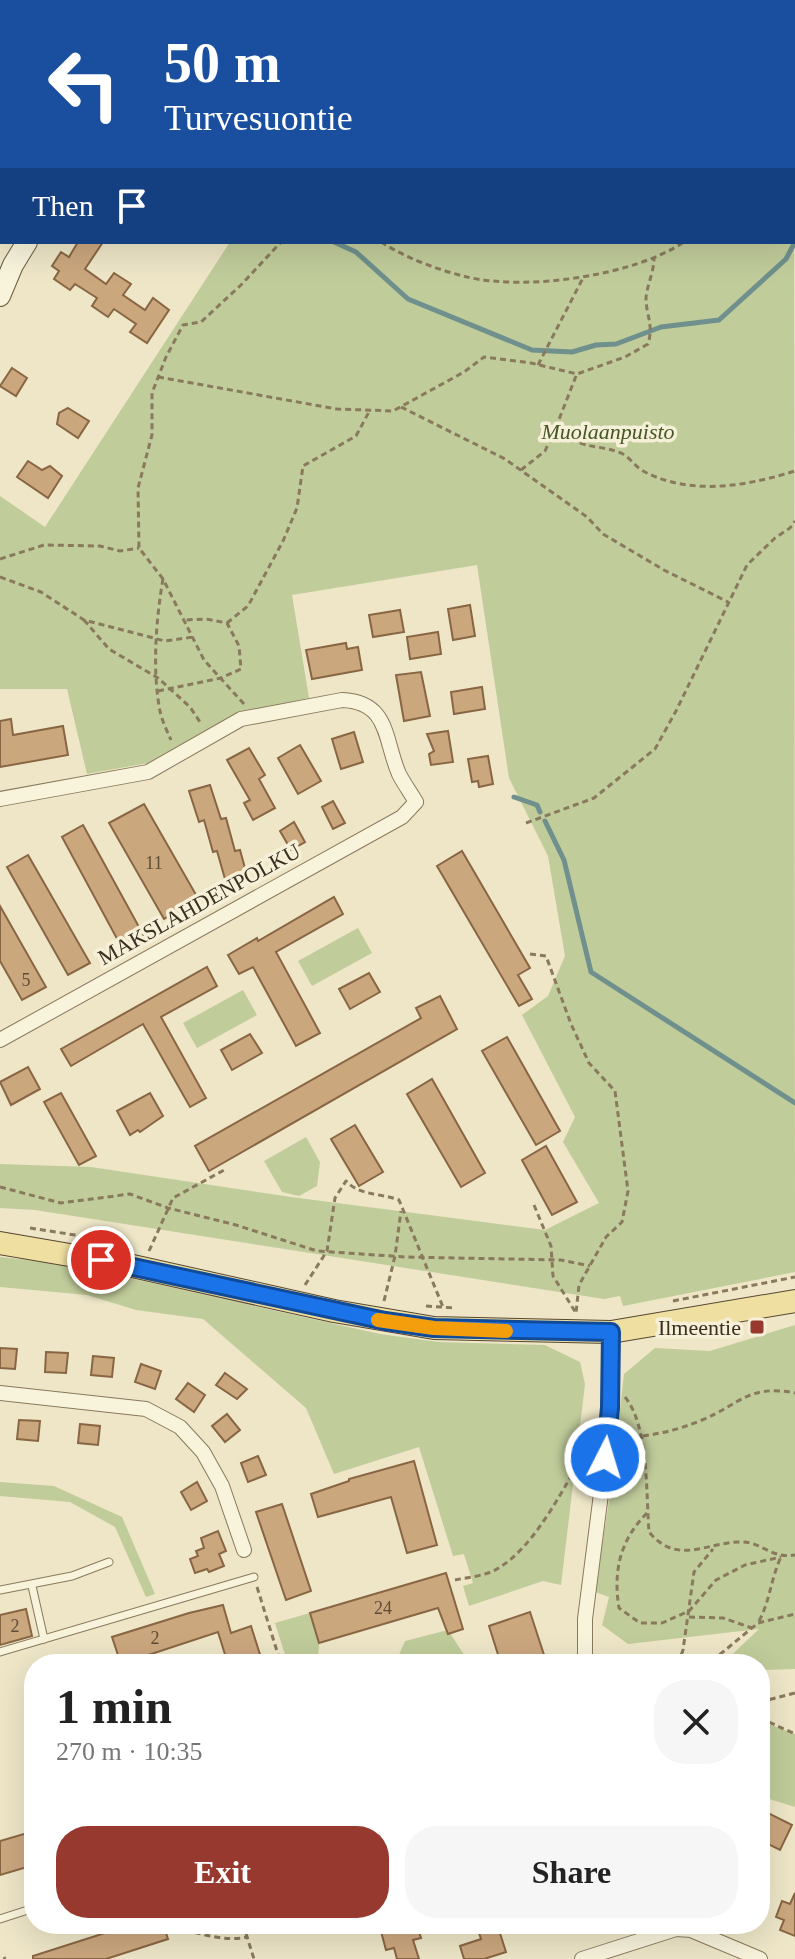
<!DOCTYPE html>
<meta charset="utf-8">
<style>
body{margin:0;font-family:Georgia,serif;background:#f6f6f6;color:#222;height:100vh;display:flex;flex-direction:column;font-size:30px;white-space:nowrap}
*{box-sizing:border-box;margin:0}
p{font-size:26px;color:#767676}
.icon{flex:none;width:44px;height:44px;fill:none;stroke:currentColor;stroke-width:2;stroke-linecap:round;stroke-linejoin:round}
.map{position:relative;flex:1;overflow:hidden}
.panel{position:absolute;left:24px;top:1654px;width:746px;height:280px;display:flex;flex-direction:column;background:#fff;border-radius:32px;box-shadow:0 8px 32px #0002}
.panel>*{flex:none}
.hud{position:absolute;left:0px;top:0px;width:796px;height:244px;box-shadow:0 8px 32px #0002;background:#1a4fa0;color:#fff;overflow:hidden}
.pin{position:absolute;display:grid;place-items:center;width:68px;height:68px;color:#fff;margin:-34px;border:4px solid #fff;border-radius:50%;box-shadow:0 2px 8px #0007}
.me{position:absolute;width:88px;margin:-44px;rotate:5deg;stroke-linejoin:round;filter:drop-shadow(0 0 6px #0008)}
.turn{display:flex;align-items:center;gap:28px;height:168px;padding:0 32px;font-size:36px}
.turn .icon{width:104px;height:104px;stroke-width:2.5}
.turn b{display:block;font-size:56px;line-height:68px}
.then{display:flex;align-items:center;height:76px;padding:0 32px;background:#0003;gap:16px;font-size:30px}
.round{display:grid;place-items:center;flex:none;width:84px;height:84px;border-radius:32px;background:#f6f6f6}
.overview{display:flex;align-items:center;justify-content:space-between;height:136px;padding:0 32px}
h1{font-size:48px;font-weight:800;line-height:60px}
.button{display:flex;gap:16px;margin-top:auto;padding:16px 32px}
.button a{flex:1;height:92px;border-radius:32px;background:#97392e;color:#fff;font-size:32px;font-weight:800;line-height:92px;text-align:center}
.button a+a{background:#f6f6f6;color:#222}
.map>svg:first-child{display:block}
.green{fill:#c1cc9b}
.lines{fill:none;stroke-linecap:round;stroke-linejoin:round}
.stream{stroke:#6f908c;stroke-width:5}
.building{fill:#cba77e;stroke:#886643;stroke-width:2}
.lane-casing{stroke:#89795d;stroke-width:9}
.street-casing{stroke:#89795d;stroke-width:16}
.secondary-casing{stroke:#6b5a40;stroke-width:22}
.primary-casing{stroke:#574731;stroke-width:24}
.path{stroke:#89795d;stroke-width:3;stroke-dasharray:6 4;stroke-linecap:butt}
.lane{stroke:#f8f3db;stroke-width:7}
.street{stroke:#f8f3db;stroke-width:14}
.secondary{stroke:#f8f3db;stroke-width:20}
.primary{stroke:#efdfa1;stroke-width:22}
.route-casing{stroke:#114b97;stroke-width:20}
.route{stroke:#1a73e8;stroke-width:14}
.slow{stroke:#f59e0b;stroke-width:14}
.poi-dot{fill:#97392e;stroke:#f5f0d7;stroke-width:3}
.labels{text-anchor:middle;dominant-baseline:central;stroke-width:7;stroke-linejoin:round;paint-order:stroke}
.number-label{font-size:18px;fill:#5e4d38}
.park-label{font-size:22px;font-style:italic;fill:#455627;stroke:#f5f0d7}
.street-label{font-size:22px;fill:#3a2f20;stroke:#f5f0d7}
.poi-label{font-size:22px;fill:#3a2f20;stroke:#f5f0d7;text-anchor:end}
</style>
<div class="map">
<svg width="795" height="1959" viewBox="0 0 795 1959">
<rect width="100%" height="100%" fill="#eee6c7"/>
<!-- green -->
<g class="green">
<path d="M794,31L795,1272L623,1306L620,1296L604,1299L35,1210L0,1208V1164L91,1167L291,1197L545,1230L599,1203L563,1142L575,1117L522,1015L548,996L565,956L548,856L509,778L477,565L292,595L309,698L237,714L148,763L87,774L67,689H0V496L45,527L230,242H794Z"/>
<path d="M358,928L372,953L312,986L298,961Z"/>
<path d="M243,990L257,1015L197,1048L183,1023Z"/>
<path d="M306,1137L320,1162L317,1186L299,1196L282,1192L264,1161Z"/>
<path d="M0,1257L66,1264L380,1334L439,1342L545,1345L580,1362L585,1384L561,1585L543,1581L469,1606L463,1586L473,1583L464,1554L453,1556L419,1447L334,1474L306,1408L203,1319L136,1310L87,1295L0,1287Z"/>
<path d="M795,1325V1669L760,1670V1664H722L759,1629L628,1644L602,1625L609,1597L595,1592L611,1488L624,1374L655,1348L710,1351Z"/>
<path d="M0,1482L54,1486L122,1517L155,1594L146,1597L115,1527L70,1502L0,1496Z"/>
<path d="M310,1613L319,1643L318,1661L321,1664H288L275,1623Z"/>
<path d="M448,1630L470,1664H395L405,1641Z"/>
<path d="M760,1721L795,1734V1807L760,1796Z"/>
</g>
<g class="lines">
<!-- stream -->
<g class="stream">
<path d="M334,242L356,252L408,299L532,350L572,352L596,345L616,344L661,327L719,320L786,259L795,242"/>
<path d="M514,797L537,805L540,812"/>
<path d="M545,821L564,860L591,972L795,1103"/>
</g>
</g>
<!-- building -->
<g class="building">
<path d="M78,242H103L85,269L106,284L114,273L131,284L123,295L145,310L153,298L169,310L147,343L130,332L136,324L114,309L108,317L92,306L97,298L75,284L70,290L54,279L59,271L52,266L61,252L69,257Z"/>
<path d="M12,368L27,378L16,396L0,386Z"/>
<path d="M68,408L89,421L78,438L57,424L59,413Z"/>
<path d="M28,461L42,470L50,466L62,476L48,498L17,477Z"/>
<path d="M470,605L475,636L453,640L448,609Z"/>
<path d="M400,610L404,632L373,637L369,615Z"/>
<path d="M438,632L441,654L410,659L407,637Z"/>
<path d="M346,643L347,649L358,647L362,670L312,679L306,650Z"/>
<path d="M421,672L430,716L404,721L396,675Z"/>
<path d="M482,687L485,709L454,714L451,692Z"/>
<path d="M11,719L13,735L63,726L68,755L0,767V721Z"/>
<path d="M448,731L453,762L431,765L429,754L434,751L427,734Z"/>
<path d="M354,732L363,762L341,769L332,739Z"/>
<path d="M300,745L321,781L298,794L278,758Z"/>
<path d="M249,748L265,775L259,779L275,808L253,820L244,803L250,800L227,760Z"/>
<path d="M488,756L493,784L479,787L478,781L472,782L468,759Z"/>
<path d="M210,785L221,819L226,818L235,851L240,850L248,879L227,886L217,851L213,852L204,820L199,822L189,791Z"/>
<path d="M333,801L345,823L333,829L322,807Z"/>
<path d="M144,804L199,900L164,919L109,823Z"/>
<path d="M294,822L305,842L291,850L280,831Z"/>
<path d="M83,825L144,936L122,948L62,837Z"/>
<path d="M462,851L530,968L518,975L532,999L519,1006L437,866Z"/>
<path d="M28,855L90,963L68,975L7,867Z"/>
<path d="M334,897L343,914L276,952L320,1033L296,1046L253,967L239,974L228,955L257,938L258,941Z"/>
<path d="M0,906L46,987L22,1000L0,961Z"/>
<path d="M207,967L217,986L161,1017L206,1098L190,1107L143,1024L71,1066L61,1049Z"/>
<path d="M369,973L380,992L350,1009L339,989Z"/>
<path d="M440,996L457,1029L209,1171L195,1146L421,1018L416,1008Z"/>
<path d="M250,1034L262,1053L232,1070L221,1050Z"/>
<path d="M507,1037L560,1131L536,1145L482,1051Z"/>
<path d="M28,1067L40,1089L11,1105L0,1082Z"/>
<path d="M432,1079L485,1173L461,1187L407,1094Z"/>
<path d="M61,1093L96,1156L79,1165L44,1102Z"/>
<path d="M150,1093L163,1116L140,1132L138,1130L130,1135L117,1111Z"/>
<path d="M355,1125L383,1172L359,1186L331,1139Z"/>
<path d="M546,1146L577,1202L552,1215L522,1160Z"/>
<path d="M0,1348L17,1349L15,1369L0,1368Z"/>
<path d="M46,1352L68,1353L66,1373L45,1372Z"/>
<path d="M93,1356L114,1358L112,1377L91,1375Z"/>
<path d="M141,1364L161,1371L155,1389L135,1382Z"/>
<path d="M225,1373L247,1389L237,1399L216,1385Z"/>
<path d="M188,1383L205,1395L194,1412L176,1399Z"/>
<path d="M227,1414L240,1430L225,1442L212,1426Z"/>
<path d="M19,1420L40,1421L38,1441L17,1439Z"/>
<path d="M80,1424L100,1426L98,1445L78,1443Z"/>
<path d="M258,1456L266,1475L248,1482L241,1463Z"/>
<path d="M414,1461L437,1545L407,1553L391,1497L318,1517L311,1494L349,1481V1479Z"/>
<path d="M197,1482L207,1501L191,1510L181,1492Z"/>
<path d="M282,1504L311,1591L286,1600L256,1512Z"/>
<path d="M218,1531L226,1551L219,1554L224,1566L209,1572L207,1569L195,1573L190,1559L198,1556L196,1551L204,1548L201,1538Z"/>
<path d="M446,1573L463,1629L448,1634L438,1608L319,1643L310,1613Z"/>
<path d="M223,1605L231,1633L251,1626L263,1664H228L218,1632L121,1664L112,1637L189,1613Z"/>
<path d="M26,1609L32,1636L0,1645V1615Z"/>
<path d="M530,1612L547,1664H501L489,1626Z"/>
<path d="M760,1809L792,1825L780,1850L760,1840Z"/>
<path d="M34,1831V1865L0,1875V1841Z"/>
<path d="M795,1893V1936L780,1930L784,1920L776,1917L782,1901L790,1904Z"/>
<path d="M133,1924H163L168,1939L106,1959H33V1956Z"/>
<path d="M379,1924H417L421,1938L413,1940L419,1959H397L394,1948L386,1950Z"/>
<path d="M476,1924H497L506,1952L484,1959H464L460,1946L481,1939Z"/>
</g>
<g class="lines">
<!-- lane casing -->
<g class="lane-casing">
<g id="lane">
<path d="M32,1586L44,1639"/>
<path d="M0,1590L72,1576L109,1562"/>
<path d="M0,1652L254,1577"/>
<path d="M0,1919L34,1908"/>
</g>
</g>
<!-- street casing -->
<g class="street-casing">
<g id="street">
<path d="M0,799L148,772L241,719L342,700C390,702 384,740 399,774C404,784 411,793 416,802L402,817L0,1040"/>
<path d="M0,1393L146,1409L180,1427L203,1452L222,1486L244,1550"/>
<path d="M585,1664V1619L608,1439L611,1332"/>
<path d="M582,1959L676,1929L691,1930L760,1959"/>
</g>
</g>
<!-- secondary casing -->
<g class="secondary-casing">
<g id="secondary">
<path d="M431,0L435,2"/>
<path d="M203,2V0"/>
<path d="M544,2L546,0"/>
<path d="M0,296L13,265L27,242"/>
</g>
</g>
<!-- primary casing -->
<g class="primary-casing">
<path id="primary" d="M0,1243L128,1265L334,1311L434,1328L611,1332L795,1301"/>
</g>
<!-- path -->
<g class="path">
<path d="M57,0L60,2"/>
<path d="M696,0V2"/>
<path d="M794,148H795"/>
<path d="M381,242C406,258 438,270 467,277C527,291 633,276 684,242"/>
<path d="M538,365L584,276"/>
<path d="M576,376L558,422C578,453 593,442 621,453C630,457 636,468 645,472C692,496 747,486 795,471"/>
<path d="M158,377L337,409L393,411L464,372L484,357L531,363L577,374L625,357L648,344C654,324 646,316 646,298C647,285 654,272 654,258"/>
<path d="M401,407L505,459L587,517L603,534L664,570L728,602"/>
<path d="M521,470L545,451L558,422"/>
<path d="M0,559L44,545L100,546L120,551L139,548"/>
<path d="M0,577L41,592L84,620L165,641L193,637"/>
<path d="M163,579C156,619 152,671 160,711C162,721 167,731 171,740"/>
<path d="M84,620L109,649L158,678L190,707L202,725"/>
<path d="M227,623L248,606L283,541L297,508L303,466L356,436L370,410"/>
<path d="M158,691L221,678L241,669L239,646L227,623L206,619L184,620"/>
<path d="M244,704L204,660L163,579L139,548L138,488L152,435V393L166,357L183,325L201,322L241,285L281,242"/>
<path d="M526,823L594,798L655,749L676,711L747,565L775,538L790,528L795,521"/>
<path d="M530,954L546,956L571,1024L589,1063L615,1091L628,1191L622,1222L606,1237L579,1285L576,1313"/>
<path d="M0,1187L61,1203L130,1194L168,1208L236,1225L317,1251L406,1257L561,1260L590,1266"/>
<path d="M534,1205L551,1246L553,1276L576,1313"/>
<path d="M30,1228L94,1238"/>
<path d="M149,1251L173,1198L226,1169"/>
<path d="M305,1285L327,1251L335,1198L346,1181C360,1196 381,1193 399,1200L443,1307"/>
<path d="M384,1301L395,1256L401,1211"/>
<path d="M673,1301L795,1277"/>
<path d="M426,1306L455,1308"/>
<path d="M625,1397C649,1426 646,1495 649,1532C678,1567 708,1541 742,1542C762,1542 771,1559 795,1555"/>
<path d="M623,1438C651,1436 676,1431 702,1420C741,1404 748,1384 795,1393"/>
<path d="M647,1513C620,1540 613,1571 619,1608L640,1623H662L689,1611L716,1580L745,1565L781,1557"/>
<path d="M455,1580C469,1577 485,1576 497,1569C535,1547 562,1490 584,1454"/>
<path d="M257,1587L281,1664"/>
<path d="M689,1617L723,1618L752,1628"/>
<path d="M759,1621C770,1601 771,1578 781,1557"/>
<path d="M678,1664L683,1650L694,1572L713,1549"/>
<path d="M702,1664L718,1656L758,1623L795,1614"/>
<path d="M760,1702L795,1693"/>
<path d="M760,1718L795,1734"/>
<path d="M178,1924L181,1929C202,1934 226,1942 247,1937"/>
<path d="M243,1924L254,1959"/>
<path d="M4,1957L5,1959"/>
</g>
<!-- lane -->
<use href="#lane" class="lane"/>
<!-- street -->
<use href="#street" class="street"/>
<!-- secondary -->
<use href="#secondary" class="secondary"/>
<!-- primary -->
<use href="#primary" class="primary"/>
</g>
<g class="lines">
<!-- route casing -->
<g class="route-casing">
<path id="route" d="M101,1260L385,1321L434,1328L611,1332L610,1408L605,1458"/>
</g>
<!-- route -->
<use href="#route" class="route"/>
<!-- slow -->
<path class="slow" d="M378,1320L434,1328L506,1331"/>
</g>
<!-- markers -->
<rect class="poi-dot" x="749" y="1319" width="16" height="16" rx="4"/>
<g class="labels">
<!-- number labels -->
<g class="number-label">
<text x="154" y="863">11</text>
<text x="26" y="980">5</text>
<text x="383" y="1608">24</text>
<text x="15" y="1626">2</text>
<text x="155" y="1638">2</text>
</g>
<!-- park labels -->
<g class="park-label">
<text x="608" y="431">Muolaanpuisto</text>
</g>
<!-- street labels -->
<g class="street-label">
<text transform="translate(199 904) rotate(-29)">MAKSLAHDENPOLKU</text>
</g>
<!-- poi labels -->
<g class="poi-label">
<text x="741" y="1327">Ilmeentie</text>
</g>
</g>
</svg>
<div class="pin" style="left:101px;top:1260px;background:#d93025"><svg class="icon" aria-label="arrive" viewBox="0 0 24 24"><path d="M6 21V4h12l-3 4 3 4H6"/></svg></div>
<svg class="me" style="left:605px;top:1458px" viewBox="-20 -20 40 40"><circle r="17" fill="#1a73e8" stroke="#fff" stroke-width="3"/><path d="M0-11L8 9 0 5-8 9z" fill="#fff"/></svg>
<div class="hud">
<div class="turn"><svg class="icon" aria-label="left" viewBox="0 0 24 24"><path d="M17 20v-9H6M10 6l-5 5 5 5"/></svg><div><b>50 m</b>Turvesuontie</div></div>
<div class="then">Then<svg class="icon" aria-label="arrive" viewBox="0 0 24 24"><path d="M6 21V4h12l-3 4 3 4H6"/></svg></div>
</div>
<section class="panel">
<div class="overview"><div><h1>1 min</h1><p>270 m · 10:35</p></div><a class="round"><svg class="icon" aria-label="close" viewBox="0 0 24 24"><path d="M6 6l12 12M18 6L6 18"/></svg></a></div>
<div class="button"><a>Exit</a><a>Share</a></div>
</section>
</div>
